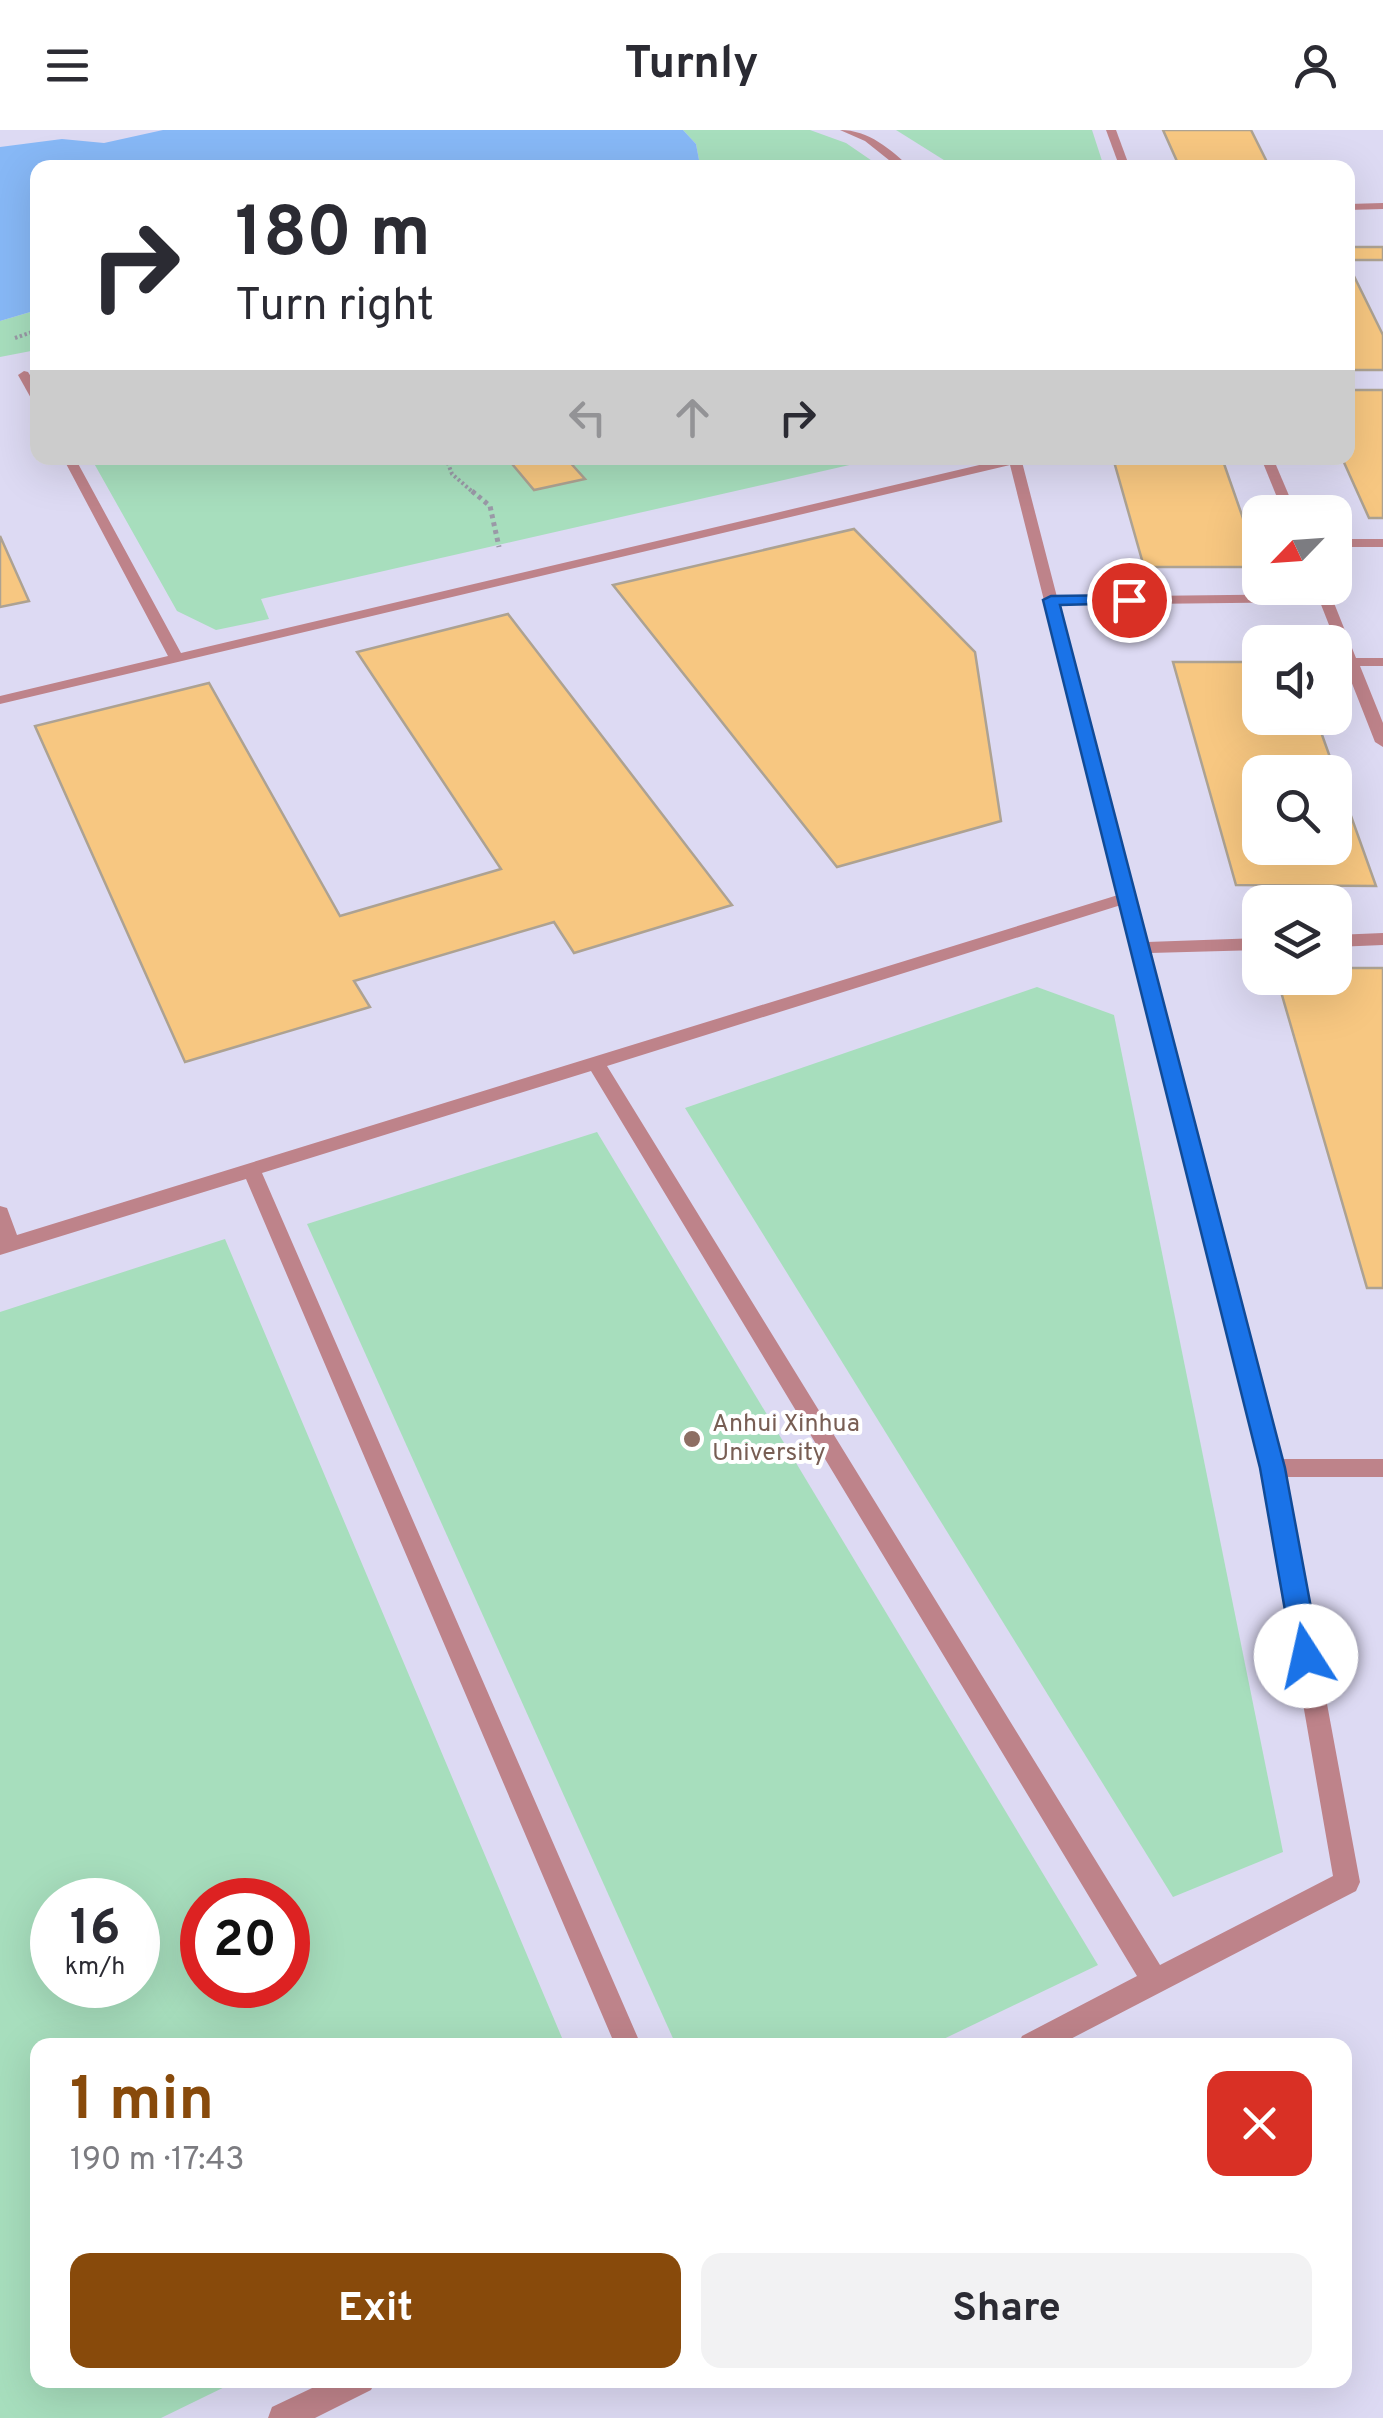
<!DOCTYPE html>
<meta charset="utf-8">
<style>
body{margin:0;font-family:Overpass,sans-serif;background:#f2f2f3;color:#2b2b33;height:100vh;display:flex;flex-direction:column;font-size:38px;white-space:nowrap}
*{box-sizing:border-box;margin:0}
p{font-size:32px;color:#7c7c81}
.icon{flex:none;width:55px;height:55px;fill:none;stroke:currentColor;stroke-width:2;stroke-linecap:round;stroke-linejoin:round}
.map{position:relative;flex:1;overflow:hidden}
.details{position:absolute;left:30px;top:1908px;width:1322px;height:350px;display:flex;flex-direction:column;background:#fff;border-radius:20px;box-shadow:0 10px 40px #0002}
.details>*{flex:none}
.banner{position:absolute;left:30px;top:30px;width:1325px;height:305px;border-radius:20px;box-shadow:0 10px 40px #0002;background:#fff;color:#2b2b33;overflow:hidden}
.needle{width:65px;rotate:245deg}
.controls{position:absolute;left:1242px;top:365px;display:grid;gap:20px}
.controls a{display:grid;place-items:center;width:110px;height:110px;border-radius:20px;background:#fff;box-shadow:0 10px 40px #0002;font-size:50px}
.speed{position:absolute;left:30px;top:1748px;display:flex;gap:20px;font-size:50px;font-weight:700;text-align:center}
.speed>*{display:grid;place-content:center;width:130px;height:130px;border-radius:50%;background:#fff;box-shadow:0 10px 40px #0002;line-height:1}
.speed small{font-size:25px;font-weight:400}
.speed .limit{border:15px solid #d22;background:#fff;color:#111}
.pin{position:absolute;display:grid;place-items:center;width:85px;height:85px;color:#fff;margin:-42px;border:5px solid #fff;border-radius:50%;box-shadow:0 2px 10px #0007}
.me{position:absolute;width:110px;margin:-55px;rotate:350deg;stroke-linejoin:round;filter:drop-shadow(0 0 8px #0008)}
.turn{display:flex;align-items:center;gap:35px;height:210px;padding:0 40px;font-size:45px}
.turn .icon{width:130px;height:130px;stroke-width:2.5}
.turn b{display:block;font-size:70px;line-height:85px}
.lanes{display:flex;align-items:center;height:95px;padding:0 40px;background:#0003;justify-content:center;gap:50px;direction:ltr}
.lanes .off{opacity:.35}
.round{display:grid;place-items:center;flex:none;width:105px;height:105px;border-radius:20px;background:#f2f2f3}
.head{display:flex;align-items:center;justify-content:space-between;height:170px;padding:0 40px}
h1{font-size:60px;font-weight:700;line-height:75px;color:#884a0b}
.primary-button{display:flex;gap:20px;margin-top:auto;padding:20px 40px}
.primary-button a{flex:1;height:115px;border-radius:20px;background:#884a0b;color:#fff;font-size:40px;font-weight:700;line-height:115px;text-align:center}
.primary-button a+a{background:#f2f2f3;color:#2b2b33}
header{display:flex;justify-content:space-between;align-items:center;height:130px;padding:0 40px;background:#fff;font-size:45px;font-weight:700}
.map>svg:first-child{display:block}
.built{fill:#dddaf3;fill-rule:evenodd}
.green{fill:#a7debd;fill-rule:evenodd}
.water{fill:#87b8f6}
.building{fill:#f7c781;stroke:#ada292;stroke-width:2.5;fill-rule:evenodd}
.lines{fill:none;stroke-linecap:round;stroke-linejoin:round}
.path-far1{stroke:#9a99a7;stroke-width:4;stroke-dasharray:2.5 2.5;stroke-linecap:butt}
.path{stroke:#9a99a7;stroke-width:5;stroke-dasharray:4 4;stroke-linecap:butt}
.lane{fill:#be838a;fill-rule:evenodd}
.route{fill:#1a73e8;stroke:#114b97;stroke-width:2.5}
.education-dot{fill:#8d6e63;stroke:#fff;stroke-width:4}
.labels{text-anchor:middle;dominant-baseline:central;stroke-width:8;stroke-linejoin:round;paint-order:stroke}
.education-label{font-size:25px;fill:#785e54;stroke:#fff;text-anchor:start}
</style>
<header><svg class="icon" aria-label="menu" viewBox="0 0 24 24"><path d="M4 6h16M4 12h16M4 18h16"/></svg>Turnly<svg class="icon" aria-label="person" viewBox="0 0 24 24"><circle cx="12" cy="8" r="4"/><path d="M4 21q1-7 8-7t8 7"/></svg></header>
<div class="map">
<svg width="1383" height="2288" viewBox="0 0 1383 2288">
<rect width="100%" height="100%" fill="#ebe9fd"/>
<!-- built -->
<path class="built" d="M0,0H1383V2288H0ZM38,38H1348V328H38ZM1260,382H1335V458H1260ZM1260,512H1335V588H1260ZM1260,642H1335V718H1260ZM1260,772H1335V848H1260ZM52,1770H138V1855H52ZM202,1770H288V1855H202ZM38,1915H1345V2250H38Z"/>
<!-- green -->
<g class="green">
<path d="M683,0H810L846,13L881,37H693L699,30L696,14Z"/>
<path d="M896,0H1092L1104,37H955Z"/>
<path d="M37,180V232L31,221L0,227V191Z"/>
<path d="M91,328H880L261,469L269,489L216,500L177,481Z"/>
<path d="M1037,857L1114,885L1283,1722L1173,1767L685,978Z"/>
<path d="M597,1002L1098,1835L931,1915H676L307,1094Z"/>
<path d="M225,1109L565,1915H38V2250H239L161,2288H0V1182ZM138,1770V1855H52V1770ZM202,1770H288V1855H202Z"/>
</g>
<!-- water -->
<path class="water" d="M163,0H683L696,14L699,30L693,38H38L37,180L0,191V17L62,9L104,13Z"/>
<!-- building -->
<g class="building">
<path d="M1163,0H1251L1270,38H1180Z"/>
<rect x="1348" y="117" width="35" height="13"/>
<path d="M1348,134L1383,205V240H1348Z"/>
<path d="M1348,260H1383V388H1369L1342,328H1348Z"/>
<path d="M507,328H566L585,349L534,360Z"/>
<path d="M1113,328H1222L1260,437H1144Z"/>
<path d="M854,399L975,522L1001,691L837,737L613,455Z"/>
<path d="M0,406L29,471L0,477Z"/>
<path d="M508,484L732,775L574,823L554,792L354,851L370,877L185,932L35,596L209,553L340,786L501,739L357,522Z"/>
<path d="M1173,532H1260V588H1316L1376,756L1236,755ZM1260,642H1335V718H1260Z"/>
<path d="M1335,838H1383V1158H1367L1277,848H1335Z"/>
</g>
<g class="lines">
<!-- path-far1 -->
<g class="path-far1">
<path d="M15,208L38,200"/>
<path d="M446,328L452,344L475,364"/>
</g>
<!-- path -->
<path class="path" d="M472,361L490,376L499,417"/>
<!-- lane -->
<g class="lane">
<path d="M840,0C869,0 890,19 911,38H899L865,11Z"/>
<path d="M1106,0H1116L1130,38H1120Z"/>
<path d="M1383,73V79L1348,80V74Z"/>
<path d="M24,241L28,242L38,258V274L32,270L18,245Z"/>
<path d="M63,328H75L181,523L1009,328H1021L1057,467L1316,464L1314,458H1328L1356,528H1383V536H1360L1383,593V617L1375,612L1320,472L1060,475L1147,812L1260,808V820L1150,823L1282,1329H1383V1347H1285L1360,1752L1356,1761L1059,1915H1018L1022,1906L1137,1846L591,941L262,1043L641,1915H615L246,1049L0,1125V1076L7,1078L17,1105L1118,765L1010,335L0,574V566L168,526ZM1121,775L1262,1338L1333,1746L1160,1835L607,936Z"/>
<path d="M1261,328H1273L1296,382H1283Z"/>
<rect x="1335" y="409" width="48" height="8"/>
<path d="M1383,803V815L1335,817V805Z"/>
<path d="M329,2250H376L371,2260L315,2288H268L272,2277Z"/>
</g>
</g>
<!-- route -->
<path class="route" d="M1129,465L1137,470L1135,473L1060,475L1285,1338L1320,1526L1316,1535L1306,1538L1297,1535L1293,1526L1260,1338L1043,470L1051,466Z"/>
<!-- markers -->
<circle class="education-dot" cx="692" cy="1309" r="10"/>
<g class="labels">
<!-- education labels -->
<g class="education-label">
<text x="712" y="1295">Anhui Xinhua<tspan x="712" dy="29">University</tspan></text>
</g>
</g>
</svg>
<div class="controls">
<a><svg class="needle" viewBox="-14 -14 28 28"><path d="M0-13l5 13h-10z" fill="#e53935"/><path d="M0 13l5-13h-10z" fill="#7c7c81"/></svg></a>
<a><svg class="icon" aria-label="sound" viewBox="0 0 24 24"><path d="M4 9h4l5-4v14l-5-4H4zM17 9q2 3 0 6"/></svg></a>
<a><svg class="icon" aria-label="search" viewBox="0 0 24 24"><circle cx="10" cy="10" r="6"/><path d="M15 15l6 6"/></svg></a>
<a><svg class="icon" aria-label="layers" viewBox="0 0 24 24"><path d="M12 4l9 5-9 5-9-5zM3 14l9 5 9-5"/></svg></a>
</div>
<div class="speed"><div>16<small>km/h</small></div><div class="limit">20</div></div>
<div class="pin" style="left:1129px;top:470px;background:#d93025"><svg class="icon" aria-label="arrive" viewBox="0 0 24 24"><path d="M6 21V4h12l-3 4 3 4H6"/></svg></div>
<svg class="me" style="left:1306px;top:1526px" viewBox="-20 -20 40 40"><circle r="19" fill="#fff"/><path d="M0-13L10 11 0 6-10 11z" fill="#1a73e8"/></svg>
<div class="banner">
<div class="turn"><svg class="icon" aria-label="right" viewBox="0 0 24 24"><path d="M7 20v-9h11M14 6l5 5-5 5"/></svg><div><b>180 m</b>Turn right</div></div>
<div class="lanes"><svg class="icon off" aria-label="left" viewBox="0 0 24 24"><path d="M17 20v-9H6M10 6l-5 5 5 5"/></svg><svg class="icon off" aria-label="ahead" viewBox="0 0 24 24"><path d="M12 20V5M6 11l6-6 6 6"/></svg><svg class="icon" aria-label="right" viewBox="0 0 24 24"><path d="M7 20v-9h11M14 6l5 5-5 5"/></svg></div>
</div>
<section class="details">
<div class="head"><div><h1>1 min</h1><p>190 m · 17:43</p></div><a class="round" style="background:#d93025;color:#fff"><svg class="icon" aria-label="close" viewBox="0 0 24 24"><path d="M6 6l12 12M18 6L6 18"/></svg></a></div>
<div class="primary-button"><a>Exit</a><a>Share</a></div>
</section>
</div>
